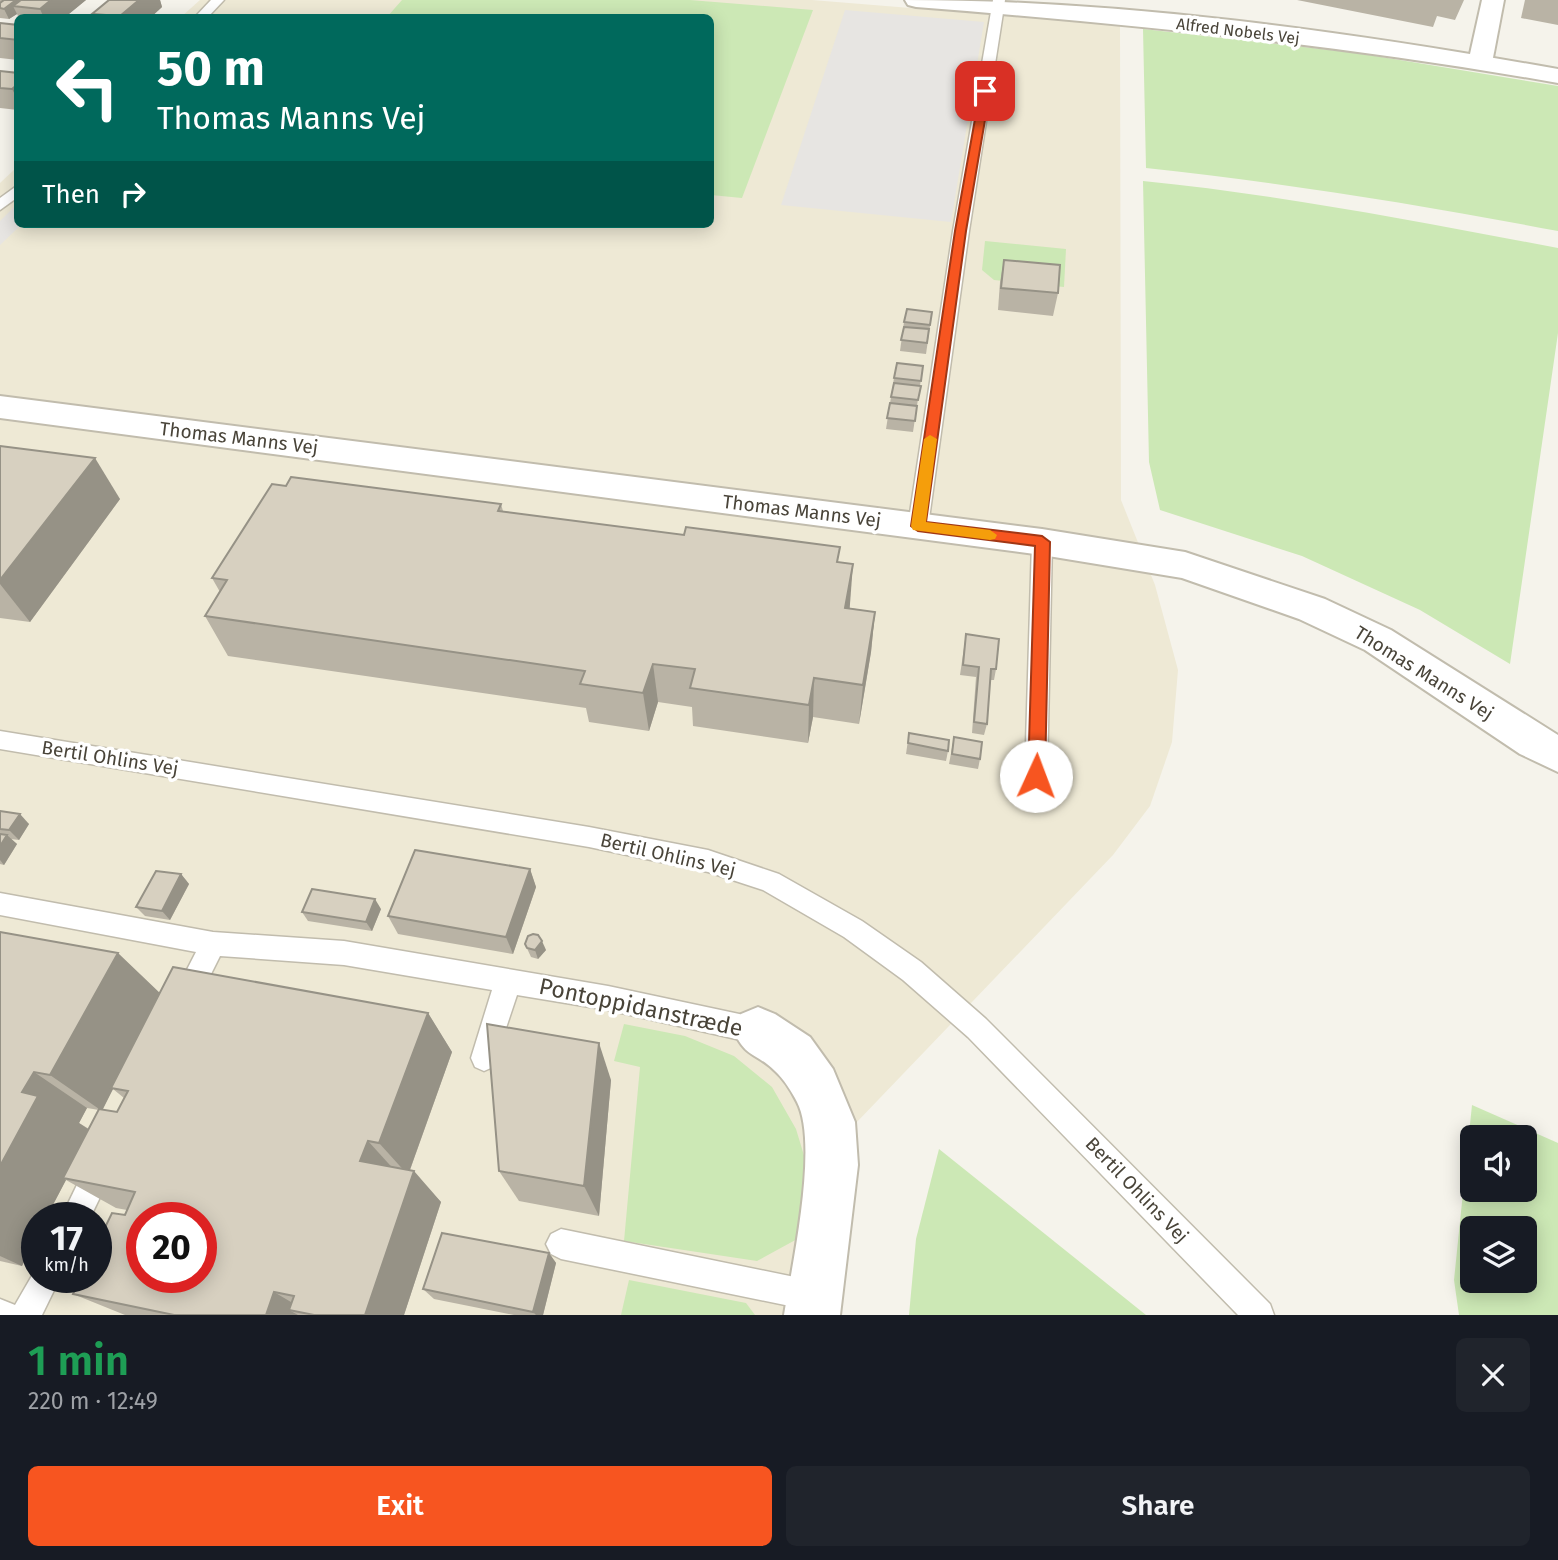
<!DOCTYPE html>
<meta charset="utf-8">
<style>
body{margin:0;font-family:"Fira Sans",sans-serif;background:#20242c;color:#f1f3f6;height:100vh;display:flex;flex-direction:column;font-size:26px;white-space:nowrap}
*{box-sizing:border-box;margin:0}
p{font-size:23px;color:#9ea1a6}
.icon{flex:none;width:38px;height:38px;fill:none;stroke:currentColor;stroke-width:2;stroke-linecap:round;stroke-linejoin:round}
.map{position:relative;height:1315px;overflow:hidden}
.sheet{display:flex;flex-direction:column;background:#171b24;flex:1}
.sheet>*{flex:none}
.hud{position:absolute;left:14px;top:14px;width:700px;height:214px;border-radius:10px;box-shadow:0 4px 18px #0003;background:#00695c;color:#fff;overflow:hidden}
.controls{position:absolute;left:1460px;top:1125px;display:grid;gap:14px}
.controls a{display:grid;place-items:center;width:77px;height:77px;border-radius:10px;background:#171b24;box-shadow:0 4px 18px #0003;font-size:35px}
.speed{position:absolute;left:21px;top:1202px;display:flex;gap:14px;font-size:35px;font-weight:700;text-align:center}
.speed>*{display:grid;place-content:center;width:91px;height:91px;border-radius:50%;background:#171b24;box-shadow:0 4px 18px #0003;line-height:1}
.speed small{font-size:18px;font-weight:400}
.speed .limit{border:10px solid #d22;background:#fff;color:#111}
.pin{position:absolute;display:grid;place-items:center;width:60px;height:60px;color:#fff;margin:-30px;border-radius:14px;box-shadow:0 4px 10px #0006}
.me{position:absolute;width:77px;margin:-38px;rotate:2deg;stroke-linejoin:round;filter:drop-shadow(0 0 5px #0008)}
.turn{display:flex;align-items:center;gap:24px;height:147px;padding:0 28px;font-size:32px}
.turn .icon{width:91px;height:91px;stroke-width:2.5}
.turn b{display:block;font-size:49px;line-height:60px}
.then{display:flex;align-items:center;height:66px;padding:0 28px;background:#0003;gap:14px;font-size:26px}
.round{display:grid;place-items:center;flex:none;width:74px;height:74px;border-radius:10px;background:#20242c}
.overview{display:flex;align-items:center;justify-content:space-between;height:119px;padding:0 28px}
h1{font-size:42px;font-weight:600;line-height:52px;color:#1e9e55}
.primary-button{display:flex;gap:14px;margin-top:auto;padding:14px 28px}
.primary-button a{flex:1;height:80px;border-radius:10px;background:#f75520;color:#fff;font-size:28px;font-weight:600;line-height:80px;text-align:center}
.primary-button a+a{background:#20242c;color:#f1f3f6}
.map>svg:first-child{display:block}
.education{fill:#eee9d5;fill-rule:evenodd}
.green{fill:#cce8b5;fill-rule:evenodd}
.parking{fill:#e7e5e2}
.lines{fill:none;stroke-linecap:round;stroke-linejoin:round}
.service-casing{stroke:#c1bcad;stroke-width:3}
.minor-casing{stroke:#c1bcad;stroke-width:4}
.tertiary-casing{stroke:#c1bcad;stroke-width:4}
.service{fill:#fff;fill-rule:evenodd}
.minor{fill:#fff;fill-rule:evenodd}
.tertiary{fill:#fff;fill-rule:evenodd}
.wall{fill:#b9b3a5;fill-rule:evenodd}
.shaded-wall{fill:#969286}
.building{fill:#d7d0c0;stroke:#969286;stroke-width:2;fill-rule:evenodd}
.route{fill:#f75520;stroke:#a13715;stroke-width:2}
.slow{fill:#f59e0b}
.labels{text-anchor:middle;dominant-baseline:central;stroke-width:7;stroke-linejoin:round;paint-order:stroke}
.far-street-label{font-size:16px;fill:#494439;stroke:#fff}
.street-label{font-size:19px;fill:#494439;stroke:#fff}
.near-street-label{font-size:23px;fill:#494439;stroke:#fff}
</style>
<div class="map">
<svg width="1558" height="1315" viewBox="0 0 1558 1315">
<rect width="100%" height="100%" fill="#f5f3eb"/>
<!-- education -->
<path class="education" d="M200,0H812L1120,25L1121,500L1155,585L1178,670L1172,742L1150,806L1113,855L809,1172L787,1315H0V183L17,167L18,224H710V18L181,17ZM37,1218H96V1278H37ZM142,1218H201V1278H142Z"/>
<!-- green -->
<g class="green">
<path d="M402,0H690L813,10L742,198L711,195L710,18L387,17Z"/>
<path d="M1143,29L1357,53L1558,86V231C1421,205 1285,183 1146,168Z"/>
<path d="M1143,181C1283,195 1420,222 1558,248V333L1510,664L1420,610L1302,556L1160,510L1149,462Z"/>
<path d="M985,241L1066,249L1064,287L994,280L982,270Z"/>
<path d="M624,1024L685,1036L734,1056L772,1087L796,1129L809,1172L799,1238L757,1261L624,1241L640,1067L614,1061Z"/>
<path d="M1472,1105L1558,1143V1315H1459L1454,1280ZM1472,1138H1524V1190H1472ZM1524,1228V1281H1472V1228Z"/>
<path d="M939,1149L1146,1315H909L916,1239Z"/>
<path d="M629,1280L746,1303L755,1315H621Z"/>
</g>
<!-- parking -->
<g class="parking">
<path d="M845,10L984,22L951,222L781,205Z"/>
<path d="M17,204L18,224H22L0,245V221Z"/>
</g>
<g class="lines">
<!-- service casing -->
<g class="service-casing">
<g id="service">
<path d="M211,0H224L207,18H194Z"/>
<path d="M993,0H1005L969,231L928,526L925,531H911L908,526L953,231Z"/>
<path d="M18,185V197L0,210V198Z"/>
<path d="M1042,535L1049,537L1052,542L1047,776L1044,783L1036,786L1028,783L1025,776L1032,542L1035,537Z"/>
<path d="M0,731L589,827L708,850L779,874L862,921L921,962L986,1019L1270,1304L1274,1315H1238L968,1037L903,980L844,937L763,890L708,872L589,847L0,749Z"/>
<path d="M0,893L213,932L344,941L608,986L758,1018L767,1022L771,1031L767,1040L758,1044L608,1010L517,995L493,1067L484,1071L475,1067L471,1058L492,990L344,965L220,956L196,1004L187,1007L178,1004L174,995L196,952L0,915Z"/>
<path d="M100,1154L110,1158L114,1168L90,1218H61L90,1158Z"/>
<path d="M561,1229L814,1281L825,1285L829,1296L825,1307L814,1311L561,1259L551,1254L546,1244L551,1234Z"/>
<path d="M37,1267V1278H60L42,1315H0V1299L15,1305Z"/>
</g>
</g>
<!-- minor casing -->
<g class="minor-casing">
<g id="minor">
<path d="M1482,0H1504L1492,63L1488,68H1472L1468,63Z"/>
<path d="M0,396L1042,529L1185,552L1325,599L1391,630L1558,735V772L1520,754L1365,650L1299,619L1182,578L1042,555L0,418Z"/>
<path d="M758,1007L775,1014L810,1037L833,1069L855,1122L858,1165L840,1315H784C792,1265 819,1144 797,1102C792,1092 783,1078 775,1071C757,1053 745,1058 734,1031L741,1014Z"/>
</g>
</g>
<!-- tertiary casing -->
<g class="tertiary-casing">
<path id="tertiary" d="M905,0C1123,0 1343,31 1558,69V83C1345,45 1131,24 916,7L908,5Z"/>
</g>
<!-- service -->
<use href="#service" class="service"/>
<!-- minor -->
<use href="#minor" class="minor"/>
<!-- tertiary -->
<use href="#tertiary" class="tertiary"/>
</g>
<!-- wall -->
<g class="wall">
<path d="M0,0H86L64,18H19L17,14L9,19L0,18Z"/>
<path d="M109,0H160L162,7L150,18H94L92,14Z"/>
<path d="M1297,0H1464L1455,20L1437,16L1433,27Z"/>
<path d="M1525,0H1558V25L1521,18Z"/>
<path d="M0,23L18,25V60L0,58Z"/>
<path d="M0,71L18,73V110L0,108Z"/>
<path d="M1004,260L1058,293L1053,316L998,310L1000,282Z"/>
<path d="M932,312L926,354L900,351L904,322Z"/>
<path d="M923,366L913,432L886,429L894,378Z"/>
<path d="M0,446L120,499L30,622L0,618Z"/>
<path d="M286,486L501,504L503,511L839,562L850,604V608L875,612L871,652L859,724L813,717L808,743L693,726L692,707L658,702L649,731L589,722L586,708L228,656L205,616L220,592L212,578Z"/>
<path d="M966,634L996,669L994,680H990L987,724L984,735L972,733L976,677L960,675Z"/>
<path d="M909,733L948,751L946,761L906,754Z"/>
<path d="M954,737L980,759L978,769L949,764Z"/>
<path d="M0,811L29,824L19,840L11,839L17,844L4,865L0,864Z"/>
<path d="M530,869L536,887L513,954L398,934L388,916Z"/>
<path d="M181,874L189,884L170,920L145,916L136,907Z"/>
<path d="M381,909L372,931L308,921L302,912Z"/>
<path d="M0,932L160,993L428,1013L452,1052L410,1170L441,1202L404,1315H125L73,1294L127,1210L116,1208L66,1180L46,1218H37L22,1266L0,1261ZM113,1089L124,1098L117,1112L102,1110ZM87,1108L99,1110L89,1129L79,1123Z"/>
<path d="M525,944L546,950L538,959L531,957Z"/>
<path d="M611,1080L599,1216L519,1201L499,1171Z"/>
<path d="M549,1253L556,1263L543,1315H514L434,1299L423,1289Z"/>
</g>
<!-- shaded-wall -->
<g class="shaded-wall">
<path d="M8,0H24L13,6L17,14L9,19L4,9Z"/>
<path d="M51,0H86L64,18H44L40,9Z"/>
<path d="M139,0H160L162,7L150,18H120V16Z"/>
<path d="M18,84V100L12,89Z"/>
<path d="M95,458L120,499L30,622L0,584V580Z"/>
<path d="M853,564L850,604L842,648L845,608Z"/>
<path d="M875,612L871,652L859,724L863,685Z"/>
<path d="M653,664L658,702L649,731L643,693Z"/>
<path d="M814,678L813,717L808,743L809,705Z"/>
<path d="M20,814L29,824L19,840L9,830Z"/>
<path d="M7,835L17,844L4,865L0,860V846Z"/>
<path d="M530,869L536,887L513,954L506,937Z"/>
<path d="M181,874L189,884L170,920L162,911Z"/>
<path d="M375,899L381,909L372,931L366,922Z"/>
<path d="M542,941L546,950L538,959L535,950Z"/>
<path d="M118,953L162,995L111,1088L113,1089L102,1111L50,1075Z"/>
<path d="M428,1013L452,1052L408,1175L379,1143Z"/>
<path d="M599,1043L611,1080L599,1216L584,1186Z"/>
<path d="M34,1072L87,1108L79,1123L91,1131L63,1178L66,1180L46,1218H37V1237L22,1266L0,1256V1166L22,1092Z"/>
<path d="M368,1141L398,1174L360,1161Z"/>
<path d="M414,1171L441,1202L404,1315H365Z"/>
<path d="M549,1253L556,1263L543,1315H536L533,1312Z"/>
<path d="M274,1292L313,1315L289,1310L298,1315H266Z"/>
</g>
<!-- building -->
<g class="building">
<path d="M4,0H16L4,9L0,8V3Z"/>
<path d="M21,0H51L40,9L13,6Z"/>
<path d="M109,0H139L120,16L92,14Z"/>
<path d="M0,23L18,25V40L0,38Z"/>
<path d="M0,71L18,73V84L12,89L0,88Z"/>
<path d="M1004,260L1060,265L1058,293L1001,288Z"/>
<path d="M907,309L932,312L930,325L904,322Z"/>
<path d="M904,327L929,329L927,343L901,340Z"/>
<path d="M897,363L923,366L921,381L894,378Z"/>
<path d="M894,383L921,386L918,400L891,397Z"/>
<path d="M890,403L917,406L915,421L887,418Z"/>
<path d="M0,446L95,458L0,580Z"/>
<path d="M291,477L501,504L498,511L684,535L686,527L840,547L837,562L853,564L845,608L875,612L863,685L814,678L809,705L690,688L695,669L653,664L643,693L580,684L585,671L205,616L227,580L212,578L272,484L286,486Z"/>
<path d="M966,634L999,639L996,669H991L987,724L974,722L979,667L963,665Z"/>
<path d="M909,733L949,740L948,751L908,743Z"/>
<path d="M954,737L982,742L980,759L952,754Z"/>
<path d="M0,811L20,814L9,830L0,829Z"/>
<path d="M0,834L7,835L0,846Z"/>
<path d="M415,850L530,869L506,937L388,916Z"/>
<path d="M156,871L181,874L162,911L136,907Z"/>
<path d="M312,889L375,899L366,922L302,912Z"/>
<path d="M0,932L118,953L50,1075L34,1072L22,1092L38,1096L0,1166Z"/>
<path d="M533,934L538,935L542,941L535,950L527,948L525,944L528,936Z"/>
<path d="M173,967L428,1013L379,1143L368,1141L360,1161L414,1171L365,1315H314L289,1310L294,1296L274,1292L266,1315H174L73,1294L81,1278H96V1246L112,1213L125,1215L135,1192L63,1178L99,1109L117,1112L128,1091L111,1088ZM142,1218H201V1278H142Z"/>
<path d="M487,1024L599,1043L584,1186L499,1171Z"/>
<path d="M442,1233L549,1253L533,1312L423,1289Z"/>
</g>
<!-- route -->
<path class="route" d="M985,88L990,91L966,231L926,522L1042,536L1050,542L1045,776L1042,781L1036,783L1030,781L1028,776L1035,546L918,531L911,526L955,231L980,91Z"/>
<!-- slow -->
<path class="slow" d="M930,435L937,439L926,522L990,530L997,535L995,539L990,540L913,530L911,526L924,439Z"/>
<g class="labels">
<!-- far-street labels -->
<g class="far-street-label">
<text transform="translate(1238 31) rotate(7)">Alfred Nobels Vej</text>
</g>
<!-- street labels -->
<g class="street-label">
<text transform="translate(239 438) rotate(7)">Thomas Manns Vej</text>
<text transform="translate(802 511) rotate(7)">Thomas Manns Vej</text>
<text transform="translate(1424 673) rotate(32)">Thomas Manns Vej</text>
<text transform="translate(110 758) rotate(9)">Bertil Ohlins Vej</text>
<text transform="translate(668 855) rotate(13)">Bertil Ohlins Vej</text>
<text transform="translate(1137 1190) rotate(46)">Bertil Ohlins Vej</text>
</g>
<!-- near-street labels -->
<g class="near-street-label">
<text transform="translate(641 1007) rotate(12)">Pontoppidanstræde</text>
</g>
</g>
</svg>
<div class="controls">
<a><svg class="icon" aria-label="sound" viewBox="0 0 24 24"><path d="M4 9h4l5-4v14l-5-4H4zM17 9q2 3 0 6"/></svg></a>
<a><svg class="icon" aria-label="layers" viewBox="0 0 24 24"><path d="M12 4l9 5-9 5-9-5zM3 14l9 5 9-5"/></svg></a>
</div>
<div class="speed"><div>17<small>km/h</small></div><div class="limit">20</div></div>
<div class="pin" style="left:985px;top:91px;background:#d93025"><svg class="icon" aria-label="arrive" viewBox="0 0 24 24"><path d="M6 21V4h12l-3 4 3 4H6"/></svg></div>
<svg class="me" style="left:1036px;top:776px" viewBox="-20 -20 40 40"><circle r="19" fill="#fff"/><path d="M0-13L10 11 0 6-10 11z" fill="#f75520"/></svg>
<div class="hud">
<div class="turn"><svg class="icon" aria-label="left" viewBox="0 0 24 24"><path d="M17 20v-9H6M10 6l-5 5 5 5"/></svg><div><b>50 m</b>Thomas Manns Vej</div></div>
<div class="then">Then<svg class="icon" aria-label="right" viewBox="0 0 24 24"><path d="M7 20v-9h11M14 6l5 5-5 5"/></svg></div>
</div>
</div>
<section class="sheet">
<div class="overview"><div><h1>1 min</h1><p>220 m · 12:49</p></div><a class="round"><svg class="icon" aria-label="close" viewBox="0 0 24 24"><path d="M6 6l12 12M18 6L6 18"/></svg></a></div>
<div class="primary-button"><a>Exit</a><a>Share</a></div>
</section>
